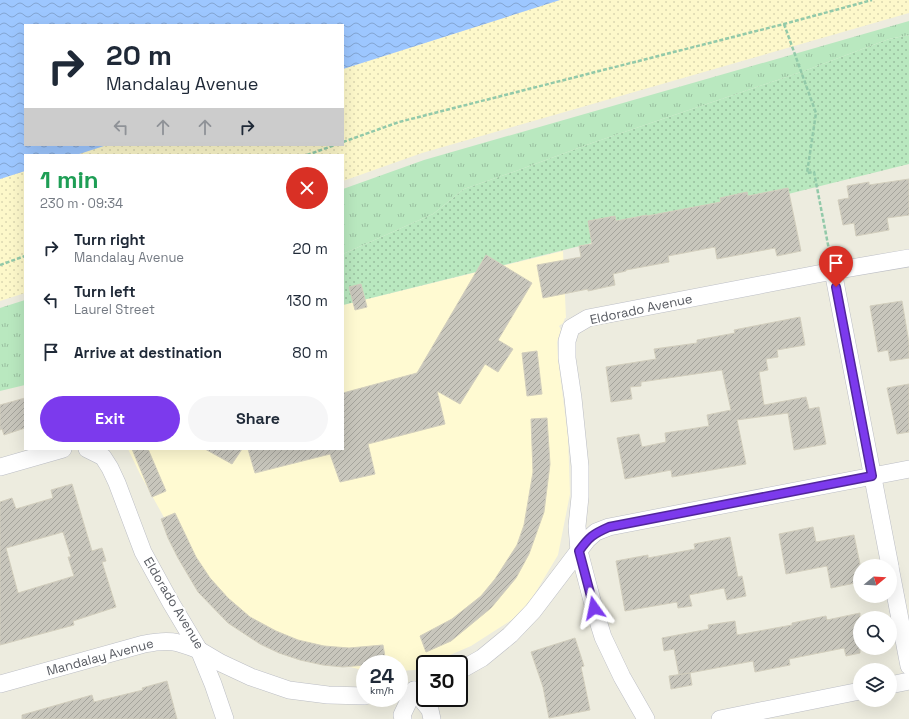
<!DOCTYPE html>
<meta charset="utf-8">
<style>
body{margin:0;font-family:"Space Grotesk",sans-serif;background:#f6f6f7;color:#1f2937;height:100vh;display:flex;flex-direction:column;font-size:15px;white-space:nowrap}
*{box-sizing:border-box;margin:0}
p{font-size:13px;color:#747a83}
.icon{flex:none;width:22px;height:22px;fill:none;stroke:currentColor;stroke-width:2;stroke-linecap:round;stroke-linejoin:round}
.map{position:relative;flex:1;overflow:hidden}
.panel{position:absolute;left:24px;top:154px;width:320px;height:296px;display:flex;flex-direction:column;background:#fff;border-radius:0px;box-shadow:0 4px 16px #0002}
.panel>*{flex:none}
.top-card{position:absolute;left:24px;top:24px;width:320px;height:122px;border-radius:0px;box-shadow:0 4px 16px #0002;background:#fff;color:#1f2937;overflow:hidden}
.needle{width:26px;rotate:72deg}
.tools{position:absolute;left:853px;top:559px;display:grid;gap:8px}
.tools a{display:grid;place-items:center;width:44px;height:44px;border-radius:50%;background:#fff;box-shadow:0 4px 16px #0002;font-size:20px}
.speed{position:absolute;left:356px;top:655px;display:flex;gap:8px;font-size:20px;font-weight:700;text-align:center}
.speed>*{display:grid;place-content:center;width:52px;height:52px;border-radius:50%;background:#fff;box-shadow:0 4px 16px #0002;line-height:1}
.speed small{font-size:10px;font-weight:400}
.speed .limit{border:2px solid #111;border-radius:6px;background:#fff;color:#111}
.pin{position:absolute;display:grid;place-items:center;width:34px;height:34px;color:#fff;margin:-41px -17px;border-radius:50% 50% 50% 0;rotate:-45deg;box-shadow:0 0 4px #0007}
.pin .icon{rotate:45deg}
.me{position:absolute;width:44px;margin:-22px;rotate:348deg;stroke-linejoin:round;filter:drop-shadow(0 0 3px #0008)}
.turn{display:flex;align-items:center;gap:14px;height:84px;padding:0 16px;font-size:18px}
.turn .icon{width:52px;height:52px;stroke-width:2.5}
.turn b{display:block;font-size:28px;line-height:34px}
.lanes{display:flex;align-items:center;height:38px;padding:0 16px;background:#0003;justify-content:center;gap:20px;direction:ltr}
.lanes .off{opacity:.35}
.round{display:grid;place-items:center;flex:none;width:42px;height:42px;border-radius:21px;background:#f6f6f7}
.headline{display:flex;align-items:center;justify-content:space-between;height:68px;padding:0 16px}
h1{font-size:24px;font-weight:700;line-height:30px;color:#1e9e55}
.primary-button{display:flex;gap:8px;margin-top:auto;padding:8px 16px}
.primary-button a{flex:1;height:46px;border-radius:24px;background:#7c3aed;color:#fff;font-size:16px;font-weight:700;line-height:46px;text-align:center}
.primary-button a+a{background:#f6f6f7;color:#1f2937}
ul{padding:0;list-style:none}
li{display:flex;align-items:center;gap:12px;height:52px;padding:0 16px}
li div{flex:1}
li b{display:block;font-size:15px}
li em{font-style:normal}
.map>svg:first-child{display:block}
.commercial{fill:#fffad2}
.grass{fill:url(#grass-dots)}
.sand{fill:url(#sand-dots)}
.park{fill:url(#park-tufts)}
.water{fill:url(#water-waves)}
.building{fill:url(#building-hatch);stroke:#d2cebd;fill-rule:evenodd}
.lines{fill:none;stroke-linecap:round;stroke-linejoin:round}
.minor-casing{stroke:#bcbec5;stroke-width:18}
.path{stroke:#92c9a9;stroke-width:2.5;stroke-dasharray:4 2;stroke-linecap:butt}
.minor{stroke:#fff;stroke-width:17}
.route-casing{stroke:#51269a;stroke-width:10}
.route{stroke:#7c3aed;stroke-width:7}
.labels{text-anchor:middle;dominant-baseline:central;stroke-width:4;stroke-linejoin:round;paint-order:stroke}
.street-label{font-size:13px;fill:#585b62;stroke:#fff}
</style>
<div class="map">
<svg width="909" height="719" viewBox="0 0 909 719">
<defs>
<pattern id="grass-dots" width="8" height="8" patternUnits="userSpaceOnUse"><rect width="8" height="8" fill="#b9e8bf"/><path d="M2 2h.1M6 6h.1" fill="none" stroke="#99bf9f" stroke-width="1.8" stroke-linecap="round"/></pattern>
<pattern id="sand-dots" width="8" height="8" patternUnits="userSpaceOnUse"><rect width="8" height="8" fill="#fdf8ca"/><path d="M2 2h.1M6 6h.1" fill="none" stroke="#dbd7b0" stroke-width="1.8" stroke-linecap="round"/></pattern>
<pattern id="park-tufts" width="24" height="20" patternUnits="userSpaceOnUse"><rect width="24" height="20" fill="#b9e8bf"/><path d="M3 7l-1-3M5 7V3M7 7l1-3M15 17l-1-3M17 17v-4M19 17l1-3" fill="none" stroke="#99bf9f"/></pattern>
<pattern id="water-waves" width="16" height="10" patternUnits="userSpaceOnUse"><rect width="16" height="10" fill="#9dc7ff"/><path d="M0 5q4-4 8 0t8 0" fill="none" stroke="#83a5d2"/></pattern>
<pattern id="building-hatch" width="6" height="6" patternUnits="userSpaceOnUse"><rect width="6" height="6" fill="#c8c6bc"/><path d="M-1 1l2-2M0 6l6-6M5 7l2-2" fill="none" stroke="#a5a49c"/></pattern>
</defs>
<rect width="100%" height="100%" fill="#edecdf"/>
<!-- commercial -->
<path class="commercial" d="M563,251L566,318H565L563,323L559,326L561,330L557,342L558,359L568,437L570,494L558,555L534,595L526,606L513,619L471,646L429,664H425V666L415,670L399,671V664H365V671L300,653L232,626L191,579L166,521L140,474L128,449H343V305Z"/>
<!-- grass -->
<path class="grass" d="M909,35V164L343,305V254L433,214L464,189L516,171L592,143L804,71L889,39Z"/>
<!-- sand -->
<g class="sand">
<path d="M560,0H909V13L422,153L343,181V155H76L107,145H343V69Z"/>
<path d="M25,171V293L0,301V179Z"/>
</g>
<!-- park -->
<g class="park">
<path d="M909,21V35L889,39L804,71L592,143L516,171L464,189L433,214L343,254V189L424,160Z"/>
<path d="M25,300V385L0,391V308Z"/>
</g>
<!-- water -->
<path class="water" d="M0,0H560L343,69V25H25V145H107L76,155H25V171L0,179Z"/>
<!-- building -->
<g class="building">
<path d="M909,179V215L887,218L889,230L856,236L854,223L843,225L838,200L849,198L847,186L869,182V185Z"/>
<path d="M788,188L801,251L777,256L775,248L717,259L715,247L668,256L669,262L626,270V271L613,274L615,285L588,291V289L543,298L537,265L581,257L579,246L592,244L588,221L615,216L616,221L647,215V216L721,202L720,198L747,192L748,196Z"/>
<path d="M486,255L532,283L498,340L513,349L498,372L485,364L460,404L437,391L445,424L368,444L375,474L340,482L330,454L255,473L248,449H343V393L417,373Z"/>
<path d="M361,284L367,307L355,310L349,287Z"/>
<path d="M902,301L909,343V358L890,361L888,350L878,352L870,306Z"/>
<path d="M800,317L805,345L777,350L778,357L766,359L768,370L759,372L764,405L806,397L809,409L819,407L826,444L794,450L788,413L737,420L746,464L672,477L671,470L625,479L617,438L639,434L642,447L666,442L665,433L709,426L707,415L731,410L722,370L641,382V386L630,387L632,399L611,402L606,367L656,359L654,349L697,343V340L735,333L734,330Z"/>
<path d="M537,351L542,394L527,396L522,353Z"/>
<path d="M909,384V432L897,434L887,388Z"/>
<path d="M25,398V428L4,435L2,429L0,430V405Z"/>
<path d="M547,418L550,464L544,512L529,554L516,578L491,608L451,641L426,652L420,636L452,619L481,596L495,579L517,545L524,525L533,472L531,419Z"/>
<path d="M132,449H148L166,491L152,497Z"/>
<path d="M205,449H242L232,464Z"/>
<path d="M72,484L92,551L102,548L106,561L102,562L116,607L73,621L74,625L0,645V502L12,498L16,509L53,498L51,490ZM63,532L71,557H68L74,576L18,593L6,548Z"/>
<path d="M175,513L196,557L210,578L228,598L250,617L276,631L298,640L324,646L349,648L383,645L386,663L343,667L323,665L300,660L279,653L260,644L228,623L198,592L178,558L168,538L161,519Z"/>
<path d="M813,527L816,542L854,535L860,564V582L831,588L827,566L786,574L779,534Z"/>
<path d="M730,537L738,577L742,576L746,596L727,600L724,588L689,595L692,606L678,608L677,602L625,611L616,561L648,555V558L695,549L694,544Z"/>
<path d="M860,613V653L846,656L844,648L789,659L790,665L755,672L753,661L679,675L674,649L664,651L662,638L709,629L708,625L735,621L737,635L792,625V623L826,616L827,620Z"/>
<path d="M575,638L584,666L581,667L590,710L549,718L543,687L531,652Z"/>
<path d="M690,673L692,685L671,689L669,676Z"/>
<path d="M167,681L177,719H22V715L92,695L94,702L143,690L142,688Z"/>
</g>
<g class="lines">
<!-- minor casing -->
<g class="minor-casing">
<g id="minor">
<path d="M833,271L890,566"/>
<path d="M87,449L103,457L110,468L117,483L143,552L171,603L199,650L221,663L251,677L289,690L328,695L365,696"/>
<path d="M0,467L63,449"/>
<path d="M890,567L909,666"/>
<path d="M199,650L213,684L225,719"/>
<path d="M459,671L482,658L510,635L533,611L587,540L596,532L609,527L909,469"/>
<path d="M0,684L144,644C169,639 176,641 199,650"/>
<path d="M890,685L909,681"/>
<path d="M414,690L430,710L432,719"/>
<path d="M403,719L402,715L414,690"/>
<path d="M646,719L622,677L603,637L594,608L579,551L577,526L580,497V466L573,398L567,358V341L571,328L588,318L833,271L909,258"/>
<path d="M720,719L860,691"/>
</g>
</g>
<!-- path -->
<g class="path">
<path d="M784,24L816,113L807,173L814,172L830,255"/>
<path d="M343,142L399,122L784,24L872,0"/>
<path d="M307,155L335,145"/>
<path d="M0,265L25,256"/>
</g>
<!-- minor -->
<use href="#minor" class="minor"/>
</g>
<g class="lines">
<!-- route casing -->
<g class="route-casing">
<path id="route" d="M594,608L579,551C589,537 593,534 609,527L872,476L836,287"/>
</g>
<!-- route -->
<use href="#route" class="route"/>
</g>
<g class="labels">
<!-- street labels -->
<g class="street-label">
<text transform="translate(641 309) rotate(-12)">Eldorado Avenue</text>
<text transform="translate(174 603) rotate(59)">Eldorado Avenue</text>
<text transform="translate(100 657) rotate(-15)">Mandalay Avenue</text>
</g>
</g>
</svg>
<div class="tools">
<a><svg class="needle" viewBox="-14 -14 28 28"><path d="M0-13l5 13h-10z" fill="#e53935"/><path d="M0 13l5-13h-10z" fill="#747a83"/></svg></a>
<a><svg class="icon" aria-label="search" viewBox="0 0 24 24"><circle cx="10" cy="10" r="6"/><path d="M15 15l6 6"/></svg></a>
<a><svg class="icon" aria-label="layers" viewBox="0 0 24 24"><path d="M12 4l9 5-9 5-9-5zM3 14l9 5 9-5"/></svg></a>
</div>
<div class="speed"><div>24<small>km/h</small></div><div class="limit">30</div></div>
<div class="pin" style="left:836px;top:287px;background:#d93025"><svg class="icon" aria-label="arrive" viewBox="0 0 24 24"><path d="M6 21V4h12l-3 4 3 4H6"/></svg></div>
<svg class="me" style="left:594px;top:608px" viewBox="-20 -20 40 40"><path d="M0-17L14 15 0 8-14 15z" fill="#7c3aed" stroke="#fff" stroke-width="4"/></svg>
<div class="top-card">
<div class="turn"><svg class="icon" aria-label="right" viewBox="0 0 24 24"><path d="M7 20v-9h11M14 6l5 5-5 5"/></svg><div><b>20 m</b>Mandalay Avenue</div></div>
<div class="lanes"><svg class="icon off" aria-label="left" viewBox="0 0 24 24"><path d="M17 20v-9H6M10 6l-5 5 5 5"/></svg><svg class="icon off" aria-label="ahead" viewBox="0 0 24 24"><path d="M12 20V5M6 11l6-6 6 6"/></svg><svg class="icon off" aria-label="ahead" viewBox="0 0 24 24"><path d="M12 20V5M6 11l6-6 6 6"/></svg><svg class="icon" aria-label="right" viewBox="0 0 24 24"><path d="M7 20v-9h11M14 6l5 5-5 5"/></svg></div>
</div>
<section class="panel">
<div class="headline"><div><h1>1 min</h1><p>230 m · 09:34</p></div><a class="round" style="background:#d93025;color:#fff"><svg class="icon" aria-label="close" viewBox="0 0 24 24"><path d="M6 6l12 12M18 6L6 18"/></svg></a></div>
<ul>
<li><svg class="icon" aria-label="right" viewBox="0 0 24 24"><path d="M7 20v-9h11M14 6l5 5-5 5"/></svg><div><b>Turn right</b><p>Mandalay Avenue</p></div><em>20 m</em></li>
<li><svg class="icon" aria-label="left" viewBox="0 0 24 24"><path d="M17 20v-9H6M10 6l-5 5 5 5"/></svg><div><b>Turn left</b><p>Laurel Street</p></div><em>130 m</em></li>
<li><svg class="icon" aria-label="arrive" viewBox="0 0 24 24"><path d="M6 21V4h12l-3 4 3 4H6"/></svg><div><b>Arrive at destination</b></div><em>80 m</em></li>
</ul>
<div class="primary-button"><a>Exit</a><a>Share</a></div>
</section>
</div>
